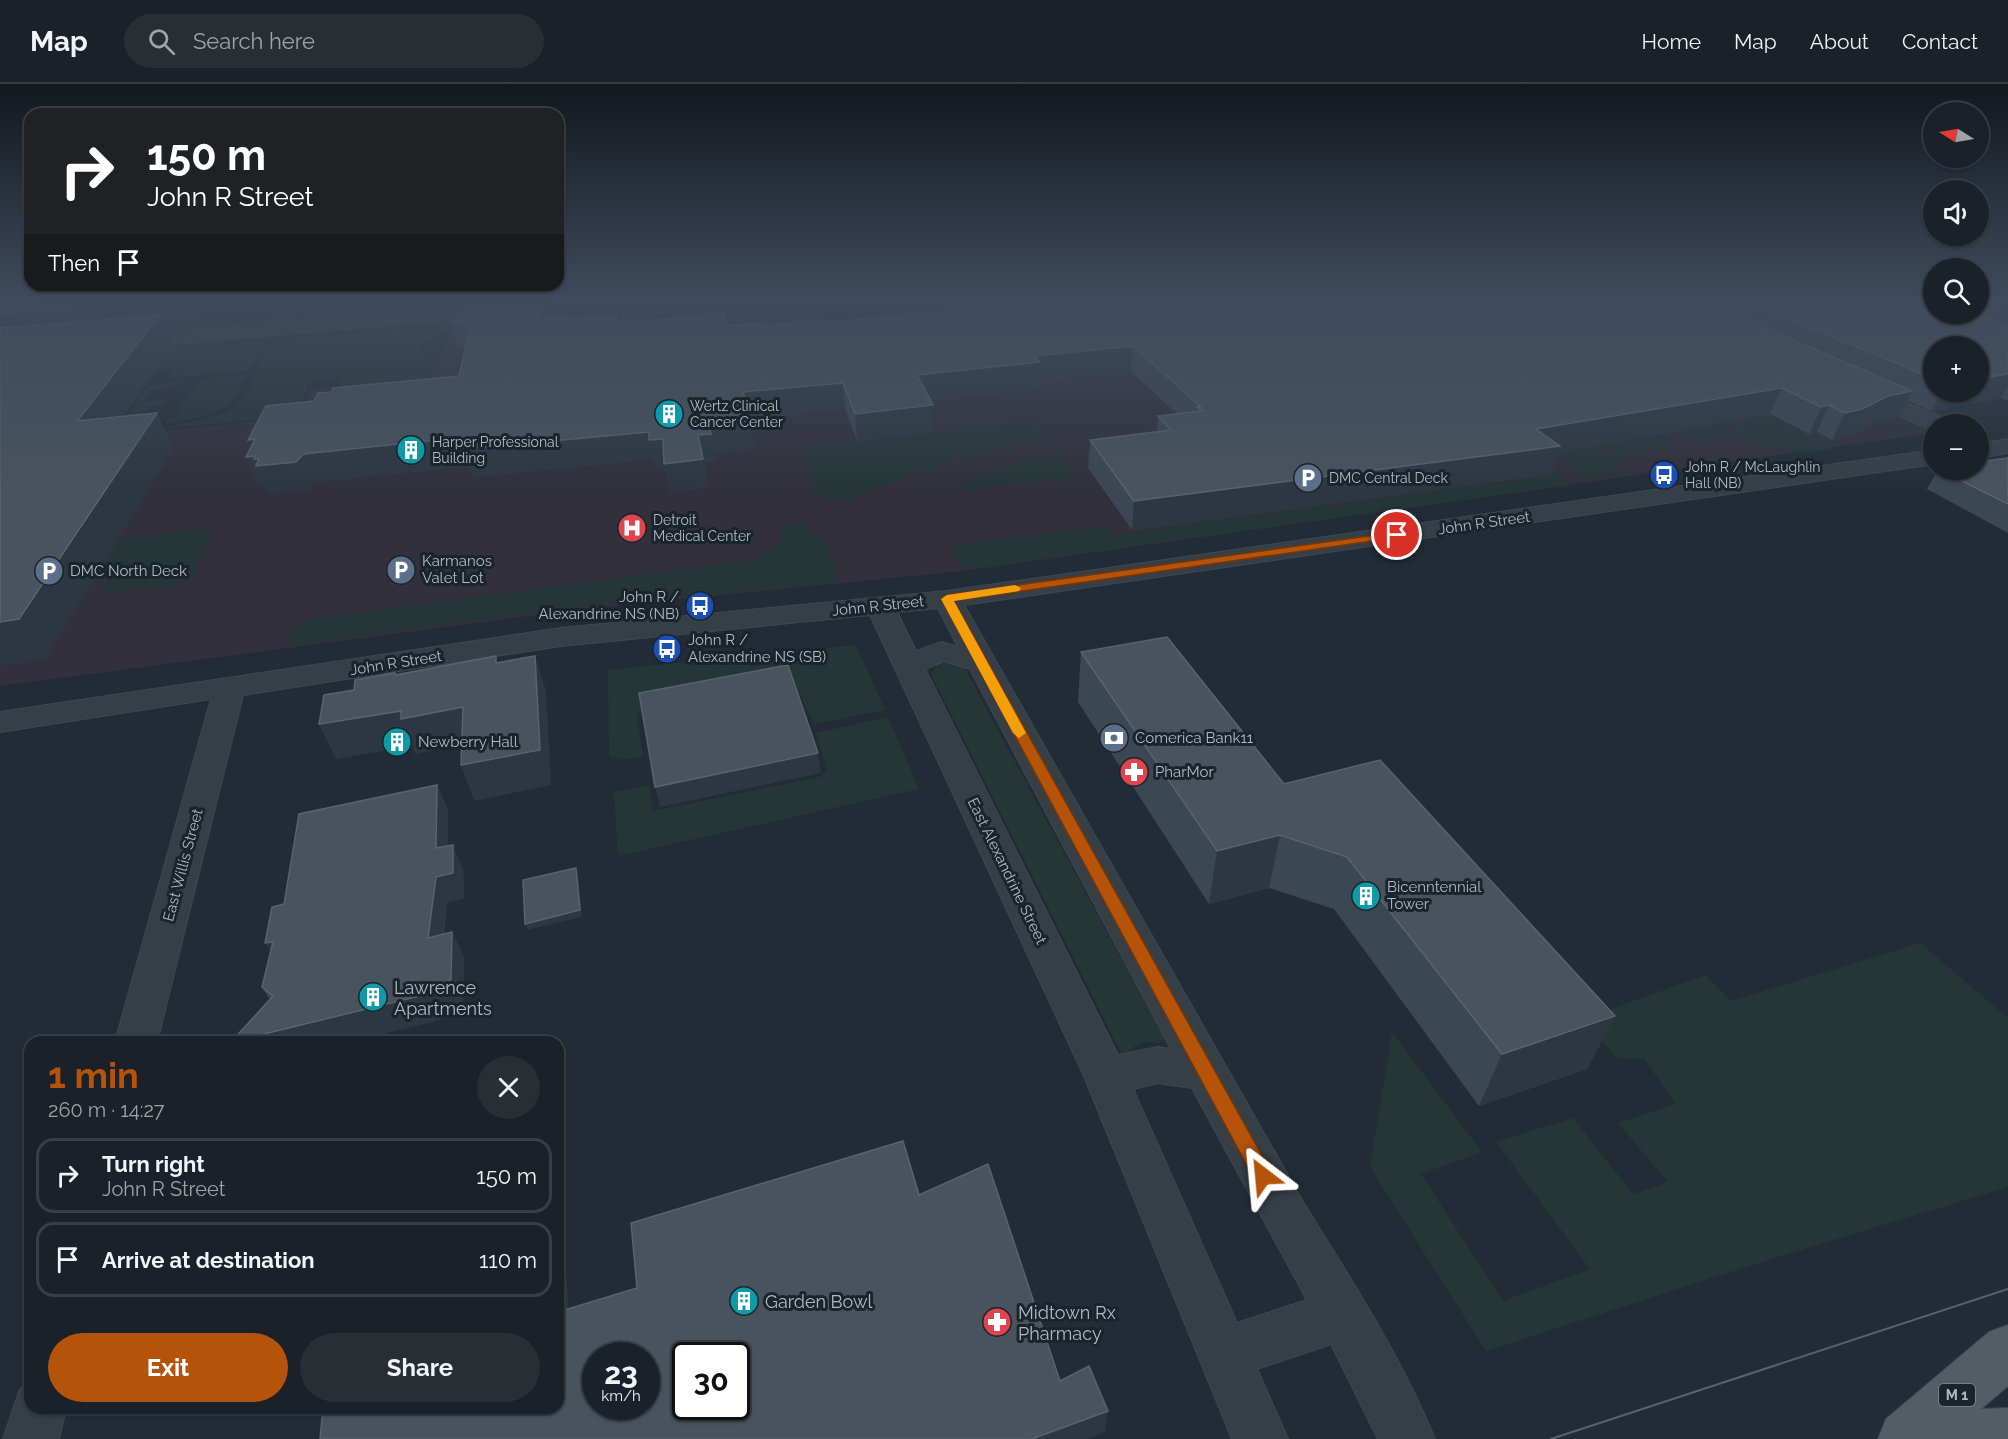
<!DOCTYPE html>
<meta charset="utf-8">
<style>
body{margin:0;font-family:Raleway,sans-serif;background:#272e34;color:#f1f3f6;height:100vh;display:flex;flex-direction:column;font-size:22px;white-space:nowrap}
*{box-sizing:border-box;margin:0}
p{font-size:20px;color:#9fa3a8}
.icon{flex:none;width:33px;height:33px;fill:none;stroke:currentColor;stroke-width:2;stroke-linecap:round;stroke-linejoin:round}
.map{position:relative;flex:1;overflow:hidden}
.drawer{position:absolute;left:24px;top:952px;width:540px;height:378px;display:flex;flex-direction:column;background:#1a2128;border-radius:18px;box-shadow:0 2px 4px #0004,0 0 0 2px #383e45}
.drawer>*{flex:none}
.guide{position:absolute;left:24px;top:24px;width:540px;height:183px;border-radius:18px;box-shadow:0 2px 4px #0004,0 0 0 2px #383e45;background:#202124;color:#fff;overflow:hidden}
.needle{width:39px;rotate:281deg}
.buttons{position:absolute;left:1923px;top:18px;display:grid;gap:12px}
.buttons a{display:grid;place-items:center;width:66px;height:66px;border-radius:50%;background:#1a2128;box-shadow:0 2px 4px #0004,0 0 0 2px #383e45;font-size:30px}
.speed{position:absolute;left:582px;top:1258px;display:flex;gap:12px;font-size:30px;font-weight:700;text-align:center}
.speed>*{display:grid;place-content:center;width:78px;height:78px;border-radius:50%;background:#1a2128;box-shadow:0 2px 4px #0004,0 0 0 2px #383e45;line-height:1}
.speed small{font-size:15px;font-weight:400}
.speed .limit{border:3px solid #111;border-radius:9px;background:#fff;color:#111}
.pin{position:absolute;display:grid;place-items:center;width:51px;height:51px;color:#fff;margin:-26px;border:3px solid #fff;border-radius:50%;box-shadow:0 2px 6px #0007}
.me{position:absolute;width:66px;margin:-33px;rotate:331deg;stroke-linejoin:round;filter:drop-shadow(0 0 4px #0008)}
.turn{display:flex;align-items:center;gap:21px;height:126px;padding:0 24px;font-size:27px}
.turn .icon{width:78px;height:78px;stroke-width:2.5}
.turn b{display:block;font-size:42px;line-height:51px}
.then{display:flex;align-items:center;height:57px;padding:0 24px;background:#0003;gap:12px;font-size:22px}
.round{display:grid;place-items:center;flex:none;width:63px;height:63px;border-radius:32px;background:#272e34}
.summary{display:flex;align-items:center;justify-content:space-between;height:102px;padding:0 24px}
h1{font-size:36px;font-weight:700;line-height:45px;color:#b45309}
.cta{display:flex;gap:12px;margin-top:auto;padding:12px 24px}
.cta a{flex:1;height:69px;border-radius:36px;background:#b45309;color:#fff;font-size:24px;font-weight:700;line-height:69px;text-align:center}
.cta a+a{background:#272e34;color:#f1f3f6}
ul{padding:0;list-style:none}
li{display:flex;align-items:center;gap:18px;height:75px;margin:0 12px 9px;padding:0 12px;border:3px solid #383e45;border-radius:18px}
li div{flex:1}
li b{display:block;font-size:22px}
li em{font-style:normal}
header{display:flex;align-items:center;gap:36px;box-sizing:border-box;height:84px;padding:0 30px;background:#1a2128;border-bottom:2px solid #383e45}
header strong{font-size:28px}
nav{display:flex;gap:33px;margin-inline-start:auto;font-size:21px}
.search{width:420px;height:54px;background:#272e34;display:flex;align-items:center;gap:15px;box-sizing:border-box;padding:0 21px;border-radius:33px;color:#9fa3a8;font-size:22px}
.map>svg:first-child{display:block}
.medical{fill:#31303b}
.green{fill:#253637}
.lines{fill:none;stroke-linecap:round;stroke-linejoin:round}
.minor-casing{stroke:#3f4750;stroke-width:2}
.major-casing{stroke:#3f4750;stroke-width:2}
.minor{fill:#363e46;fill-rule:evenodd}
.major{fill:#545d66;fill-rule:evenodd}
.tram{stroke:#58626d;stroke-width:2}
.wall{fill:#3b4752;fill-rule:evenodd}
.shaded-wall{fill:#2c3741}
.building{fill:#48535e;stroke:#58636e;stroke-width:1.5;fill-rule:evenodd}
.route{fill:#b45309;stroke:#753606;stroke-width:1.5}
.slow{fill:#f59e0b}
.labels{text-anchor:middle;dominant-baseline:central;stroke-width:6;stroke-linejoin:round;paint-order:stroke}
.far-poi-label{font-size:14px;fill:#b1b9c3;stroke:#1b232b;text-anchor:start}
.shield{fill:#1b232b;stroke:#848c95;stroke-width:1.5}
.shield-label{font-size:14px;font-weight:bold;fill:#b1b9c3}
.street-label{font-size:15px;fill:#b1b9c3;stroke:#1b232b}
.poi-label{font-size:15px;fill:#b1b9c3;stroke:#1b232b;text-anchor:start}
.near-poi-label{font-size:18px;fill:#b1b9c3;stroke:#1b232b;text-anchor:start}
</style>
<header>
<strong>Map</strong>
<div class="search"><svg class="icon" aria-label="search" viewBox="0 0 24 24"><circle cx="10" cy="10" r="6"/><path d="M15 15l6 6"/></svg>Search here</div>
<nav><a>Home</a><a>Map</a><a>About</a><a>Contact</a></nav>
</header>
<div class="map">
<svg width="2008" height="1355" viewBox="0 0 2008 1355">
<rect width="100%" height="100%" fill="#232c36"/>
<!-- medical -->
<path class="medical" d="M567,218H1724L1693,223L1966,340H1934L1933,349L963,487L582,525L0,602V363L269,336L302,325L310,305L433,294L456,228Z"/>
<!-- green -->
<g class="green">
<path d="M209,218H269L265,224L246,225L248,221L218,224L214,228L201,229Z"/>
<path d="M818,218H1116L829,243Z"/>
<path d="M375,221L372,228L270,236L274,229Z"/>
<path d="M266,226L258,237L190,246L201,232L242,231L243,228Z"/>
<path d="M451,241L449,246L422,261L420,266L424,272L439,277L433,293L349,302L340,301L339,293L311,296L299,323L271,334L166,345C187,334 212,338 232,324C253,310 254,283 270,266C278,258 295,257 305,254Z"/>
<path d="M224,255L220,261L243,259L262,266L249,287L167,294L172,284L159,286L174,264L34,274Z"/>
<path d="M249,290L228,322L208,332L165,340L169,333H173L201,295Z"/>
<path d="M1639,290L1736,333L1739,336C1720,354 1697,362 1674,348L1731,338Z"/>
<path d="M1694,293L1832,360V365L1799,369L1727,355L1745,336Z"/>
<path d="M181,297L175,304L151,306L143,317L169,315L163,321L148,323L138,336L45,338L127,330L148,301Z"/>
<path d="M1508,309L1595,364L1623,372L1614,383L1618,391L1594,395L1549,364Z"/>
<path d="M1032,338L1043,356L967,370L849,415H828L816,409L803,363Z"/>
<path d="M1660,350L1675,359L1624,370L1596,361Z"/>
<path d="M1059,370L1074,393L961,406L960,402L1023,376Z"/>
<path d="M1555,391L1573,401L986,483L967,484L959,481L952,465L958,461L1106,442L1112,451Z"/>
<path d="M794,440C821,443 837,470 837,495L827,500L608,519L291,561C287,545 298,540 311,535L755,476C771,469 783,463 781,443Z"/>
<path d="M214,444L191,493L177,500L101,510L110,494L97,495L121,455Z"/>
<path d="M856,561L885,626L814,640L795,600L637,630L643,673L627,675L611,673L609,669L608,586Z"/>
<path d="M946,578L958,580L966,587L1163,952L1164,958C1149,959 1136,955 1128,970L1122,971L931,590L936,581Z"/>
<path d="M888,633L919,705L618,772L614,708L649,701L653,727L819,693L827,687L816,649Z"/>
<path d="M1920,859L2008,934V1103L1752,1181L1486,1267L1370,1083L1392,948L1482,1068L1421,1090L1503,1217L1590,1185L1496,1058L1573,1034L1633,1110L1668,1098L1618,1039L1676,1020L1644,975L1617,974L1584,935L1705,891L1731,917Z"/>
</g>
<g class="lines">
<!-- minor casing -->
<g class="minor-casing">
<g id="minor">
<path d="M504,218H518V224C538,229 552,218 571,218C557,241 526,239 503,231L124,264L115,258L124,252Z"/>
<path d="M1862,301L1945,335L1948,340H1934V346L1929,345L1855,311L1852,307L1855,303Z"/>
<path d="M2008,355V369L1978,374V360Z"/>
<path d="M1934,366V380L964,521L1303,1118C1351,1195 1400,1271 1435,1355H1378L1331,1260L1257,1285L1288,1355H1232L1084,992L870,531L561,562L243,611L157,958H115L211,615L0,648V628L561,544L947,507ZM938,524L958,563L942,558L916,567L897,528ZM944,577L970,585L1171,965L1158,963L1118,971L925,585ZM1158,999L1192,1004L1307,1216L1237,1239L1133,1005Z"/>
<path d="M30,1300V1324H66L59,1355H3L20,1305Z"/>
</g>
</g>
<!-- major casing -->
<g class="major-casing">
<path id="major" d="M2008,1241V1302L1981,1325L2008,1324V1355H1878L1886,1335L1989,1248Z"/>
</g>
<!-- minor -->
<use href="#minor" class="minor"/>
<!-- major -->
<use href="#major" class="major"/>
<!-- tram -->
<path class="tram" d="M1551,1355L2008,1205"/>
</g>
<!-- wall -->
<g class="wall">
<path d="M274,218H378L297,225L275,220Z"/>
<path d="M474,218H548V219L542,221L545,234L617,239L727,242L819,239L958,226L950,218H1934L1978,230V218H2008V238L2002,239L2008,241V317L2001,314L1931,327L1907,316L1898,333L1874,338L1849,352L1832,356L1817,348L1809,350L1770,330L1558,368L1551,390L1132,446L1088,384L1090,356L1157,348L1158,332L1177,330L1131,287L1040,297V304L930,316L934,348L857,357L845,325L749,335L754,364L714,368L715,377L704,378L708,403L670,408L665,383L655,384L653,375L472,393L468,382L315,398L308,406L268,410L264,401L258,402L314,317L332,308L459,292L466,264H458L451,239ZM1934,262L1978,308H1934Z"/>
<path d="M2008,374V449L1927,405L1938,386Z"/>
<path d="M1081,568L1284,700L1615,932L1587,985L1479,1022L1334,825L1269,804L1209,820L1078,618Z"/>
<path d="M437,701L448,726L447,762L463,786L464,814L447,818L444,850L452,848L464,874L463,922L440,927L441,936L270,916L262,903L284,820Z"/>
</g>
<!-- shaded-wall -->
<g class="shaded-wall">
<path d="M124,218H205L187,244L167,246L174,262L95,372L0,263V230Z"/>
<path d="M295,218H378L297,225Z"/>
<path d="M531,218H548V219L542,221L546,237L544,258Z"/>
<path d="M2005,218H2008V238L1994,240Z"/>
<path d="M1133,262L1131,287L1040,297V304L918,317L917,291L1035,272Z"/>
<path d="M2008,290V302L2001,314L1931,327L1941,308H1978V295Z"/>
<path d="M843,299L845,325L747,335L743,308Z"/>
<path d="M1782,304L1770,330L1558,368L1551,390L1132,446L1134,417L1536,345Z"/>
<path d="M1912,307L1898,333L1874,338L1849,352L1832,356L1845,329L1888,312Z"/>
<path d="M933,321L934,348L857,357L855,330Z"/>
<path d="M1829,321L1817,348L1809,350L1821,323Z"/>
<path d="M157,329L174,364L45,576L0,582V538Z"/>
<path d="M750,337L754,364L714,368L715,377L704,378L708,403L670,408L665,383L655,384L653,375L472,393L468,382L315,398L308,406L268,410L264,401L258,402L246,373L255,372L248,356L255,355L303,370L465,353L649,348L698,351L709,341Z"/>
<path d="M535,572L546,606L551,701L474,717L461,681Z"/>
<path d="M463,623L476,658L415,670L412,662L336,675L319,640L401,627Z"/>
<path d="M818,669L821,689L660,723L655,703Z"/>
<path d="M437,701L448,726L447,790L436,764Z"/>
<path d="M1280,751L1269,804L1209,820L1217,767Z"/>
<path d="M453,761L463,786L464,814L447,818L440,879L428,854L436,793Z"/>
<path d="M576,784L578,791L582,833L527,846L525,840Z"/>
<path d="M452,848L464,874L463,922L440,927L441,936L351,958H232L428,902Z"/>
<path d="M273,858L281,885L265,859Z"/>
<path d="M1615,932L1587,985L1479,1022L1502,970Z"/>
<path d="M558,1163L566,1179L570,1251L558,1228Z"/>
<path d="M1108,1327L1105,1348L1087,1355H1032Z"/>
</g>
<!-- building -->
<g class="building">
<path d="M0,218H124L0,230Z"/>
<path d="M474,218H540L538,234L569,232L568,236L616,231V239L724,230L727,242L764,238V241L818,236L819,239L979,224L973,218H1705L1912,307L1888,312L1862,325L1845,329L1829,321L1821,323L1782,304L1536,345L1560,362L1134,417L1090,356L1171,346L1158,332L1202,327L1197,323H1201L1133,262L1035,272L1040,278L917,291L933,321L855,330L843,299L743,308L750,337L709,341L711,350L698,351L703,375L664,380L663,355L649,356V348L463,365L465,353L303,370L296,378L256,382L259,375H254L255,372L246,373L255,355L248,356L266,322L314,317L318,309L332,308L333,304L459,292L471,240L451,239Z"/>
<path d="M1749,218H1934V230H1977L2008,241V290L1978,295V262H1934V295Z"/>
<path d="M160,231L77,337L157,329L19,535L0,538V244Z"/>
<path d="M2008,374V420L1940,386H1978V378Z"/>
<path d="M1167,553L1284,700L1380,676L1615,932L1502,970L1347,773L1280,751L1217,767L1081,568Z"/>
<path d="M496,572V579L535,572L540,666L461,681L463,623L401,635V627L319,640L324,611L354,606L355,596L395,589V591Z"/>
<path d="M788,581L818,669L655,703L639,609Z"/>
<path d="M437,701L436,764L453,761V789L436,793L428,854L452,848L451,896L428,902V910L231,958L273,912L262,903L273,858L265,859L272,823L284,820L299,730Z"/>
<path d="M576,784L580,826L525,840L523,796Z"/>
<path d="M903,1057L919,1111L988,1080L1060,1297L1089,1282L1108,1327L1032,1355H320L323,1324H558V1226V1228L637,1204L631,1139ZM596,1272H646V1323H596ZM686,1272H736V1323H686Z"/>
</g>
<!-- sky -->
<linearGradient id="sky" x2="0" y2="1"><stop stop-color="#13181e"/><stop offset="0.53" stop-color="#3f4b5d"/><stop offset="1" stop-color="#3f4b5d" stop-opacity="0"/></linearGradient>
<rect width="2008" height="408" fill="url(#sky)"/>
<!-- route -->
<path class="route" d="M1397,448L1400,449V453L954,517L1270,1086L1273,1092L1270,1098L1263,1101L1256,1098L941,515L947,511Z"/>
<!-- slow -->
<path class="slow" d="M1015,501L1021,504L1019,507L954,517L1026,649L1019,654L1013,649L941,515L947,511Z"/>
<!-- icons -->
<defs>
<g id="building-disc" transform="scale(1.5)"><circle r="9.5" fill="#0f9aa8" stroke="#1b232b"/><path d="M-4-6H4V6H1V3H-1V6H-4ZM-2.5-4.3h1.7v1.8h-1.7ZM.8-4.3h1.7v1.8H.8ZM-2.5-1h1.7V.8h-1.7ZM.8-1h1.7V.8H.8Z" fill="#fff"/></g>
<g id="bus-disc" transform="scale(1.5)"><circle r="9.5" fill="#1a4fb4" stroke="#1b232b"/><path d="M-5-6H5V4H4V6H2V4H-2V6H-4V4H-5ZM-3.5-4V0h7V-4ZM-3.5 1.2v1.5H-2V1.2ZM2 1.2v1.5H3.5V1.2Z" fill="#fff"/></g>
<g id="parking-disc" transform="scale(1.5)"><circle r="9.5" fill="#5c6f8a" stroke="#1b232b"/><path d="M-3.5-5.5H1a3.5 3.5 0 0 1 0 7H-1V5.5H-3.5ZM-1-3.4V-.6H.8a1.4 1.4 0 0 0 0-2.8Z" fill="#fff"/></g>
<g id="hospital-disc" transform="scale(1.5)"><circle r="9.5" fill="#e0444e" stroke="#1b232b"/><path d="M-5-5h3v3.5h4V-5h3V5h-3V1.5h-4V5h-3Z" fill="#fff"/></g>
<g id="bank-disc" transform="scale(1.5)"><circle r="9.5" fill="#5c6f8a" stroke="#1b232b"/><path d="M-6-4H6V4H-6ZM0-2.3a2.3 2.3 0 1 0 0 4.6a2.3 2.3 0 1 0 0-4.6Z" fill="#fff"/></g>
<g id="pharmacy-disc" transform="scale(1.5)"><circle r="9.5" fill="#e0444e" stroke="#1b232b"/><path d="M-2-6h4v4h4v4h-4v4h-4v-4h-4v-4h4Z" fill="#fff"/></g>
</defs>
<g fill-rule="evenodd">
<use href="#building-disc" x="669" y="330"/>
<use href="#building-disc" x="411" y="366"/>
<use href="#bus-disc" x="1664" y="391"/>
<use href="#parking-disc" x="1308" y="394"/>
<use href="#hospital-disc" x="632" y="444"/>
<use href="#parking-disc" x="401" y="486"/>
<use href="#parking-disc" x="49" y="487"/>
<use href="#bus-disc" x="700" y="522"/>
<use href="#bus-disc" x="667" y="565"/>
<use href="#bank-disc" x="1114" y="654"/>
<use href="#building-disc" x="397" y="658"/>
<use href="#pharmacy-disc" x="1134" y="688"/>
<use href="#building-disc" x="1366" y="812"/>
<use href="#building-disc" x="373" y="913"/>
<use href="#building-disc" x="744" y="1217"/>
<use href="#pharmacy-disc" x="997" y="1238"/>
</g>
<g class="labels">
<!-- far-poi labels -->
<g class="far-poi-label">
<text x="690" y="322">Wertz Clinical<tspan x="690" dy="16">Cancer Center</tspan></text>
<text x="432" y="358">Harper Professional<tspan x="432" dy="16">Building</tspan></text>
<text x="1685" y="383">John R / McLaughlin<tspan x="1685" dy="16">Hall (NB)</tspan></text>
<text x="1329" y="394">DMC Central Deck</text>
<text x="653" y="436">Detroit<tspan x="653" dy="16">Medical Center</tspan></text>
</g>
<!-- shield labels -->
<rect class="shield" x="1939" y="1300" width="36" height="22" rx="4.5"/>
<g class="shield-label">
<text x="1957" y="1311">M 1</text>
</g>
<!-- street labels -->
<g class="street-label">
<text transform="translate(1484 439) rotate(-8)">John R Street</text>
<text transform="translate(878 522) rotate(-6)">John R Street</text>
<text transform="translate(396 579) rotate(-9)">John R Street</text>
<text transform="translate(183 781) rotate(-75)">East Willis Street</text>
<text transform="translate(1007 787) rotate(64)">East Alexandrine Street</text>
</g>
<!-- poi labels -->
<g class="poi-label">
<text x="422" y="477">Karmanos<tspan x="422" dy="17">Valet Lot</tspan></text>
<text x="70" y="487">DMC North Deck</text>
<text x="679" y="513" text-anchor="end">John R /<tspan x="679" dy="17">Alexandrine NS (NB)</tspan></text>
<text x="688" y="556">John R /<tspan x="688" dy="17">Alexandrine NS (SB)</tspan></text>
<text x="1135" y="654">Comerica Bank11</text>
<text x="418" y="658">Newberry Hall</text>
<text x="1155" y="688">PharMor</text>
<text x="1387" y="803">Bicenntennial<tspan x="1387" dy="17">Tower</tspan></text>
</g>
<!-- near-poi labels -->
<g class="near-poi-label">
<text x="394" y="903">Lawrence<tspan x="394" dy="21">Apartments</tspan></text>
<text x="765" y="1217">Garden Bowl</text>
<text x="1018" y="1228">Midtown Rx<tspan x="1018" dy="21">Pharmacy</tspan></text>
</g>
</g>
</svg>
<div class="buttons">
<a><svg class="needle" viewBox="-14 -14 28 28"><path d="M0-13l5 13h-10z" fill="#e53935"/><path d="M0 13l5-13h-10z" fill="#9fa3a8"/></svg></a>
<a><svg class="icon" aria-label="sound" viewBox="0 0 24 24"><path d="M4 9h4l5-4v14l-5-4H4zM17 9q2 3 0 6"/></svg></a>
<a><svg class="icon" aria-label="search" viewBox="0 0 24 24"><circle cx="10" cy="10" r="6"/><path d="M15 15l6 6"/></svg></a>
<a>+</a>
<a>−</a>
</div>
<div class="speed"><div>23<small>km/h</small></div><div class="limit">30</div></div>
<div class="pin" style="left:1397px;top:451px;background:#d93025"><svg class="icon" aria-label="arrive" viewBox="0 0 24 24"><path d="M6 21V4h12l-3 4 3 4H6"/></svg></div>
<svg class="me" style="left:1263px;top:1092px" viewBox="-20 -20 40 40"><path d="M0-17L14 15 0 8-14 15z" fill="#b45309" stroke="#fff" stroke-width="4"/></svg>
<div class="guide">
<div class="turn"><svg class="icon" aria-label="right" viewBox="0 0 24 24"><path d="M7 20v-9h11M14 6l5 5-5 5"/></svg><div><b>150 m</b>John R Street</div></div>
<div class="then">Then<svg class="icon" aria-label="arrive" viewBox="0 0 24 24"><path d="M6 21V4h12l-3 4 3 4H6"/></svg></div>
</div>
<section class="drawer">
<div class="summary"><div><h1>1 min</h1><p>260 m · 14:27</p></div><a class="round"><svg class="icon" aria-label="close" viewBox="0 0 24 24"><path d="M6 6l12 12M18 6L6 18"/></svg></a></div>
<ul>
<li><svg class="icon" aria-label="right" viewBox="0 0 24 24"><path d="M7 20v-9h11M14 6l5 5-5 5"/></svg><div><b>Turn right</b><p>John R Street</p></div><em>150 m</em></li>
<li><svg class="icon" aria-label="arrive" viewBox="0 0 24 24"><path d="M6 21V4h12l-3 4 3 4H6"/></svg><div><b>Arrive at destination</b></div><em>110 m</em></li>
</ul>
<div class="cta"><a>Exit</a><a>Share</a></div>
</section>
</div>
